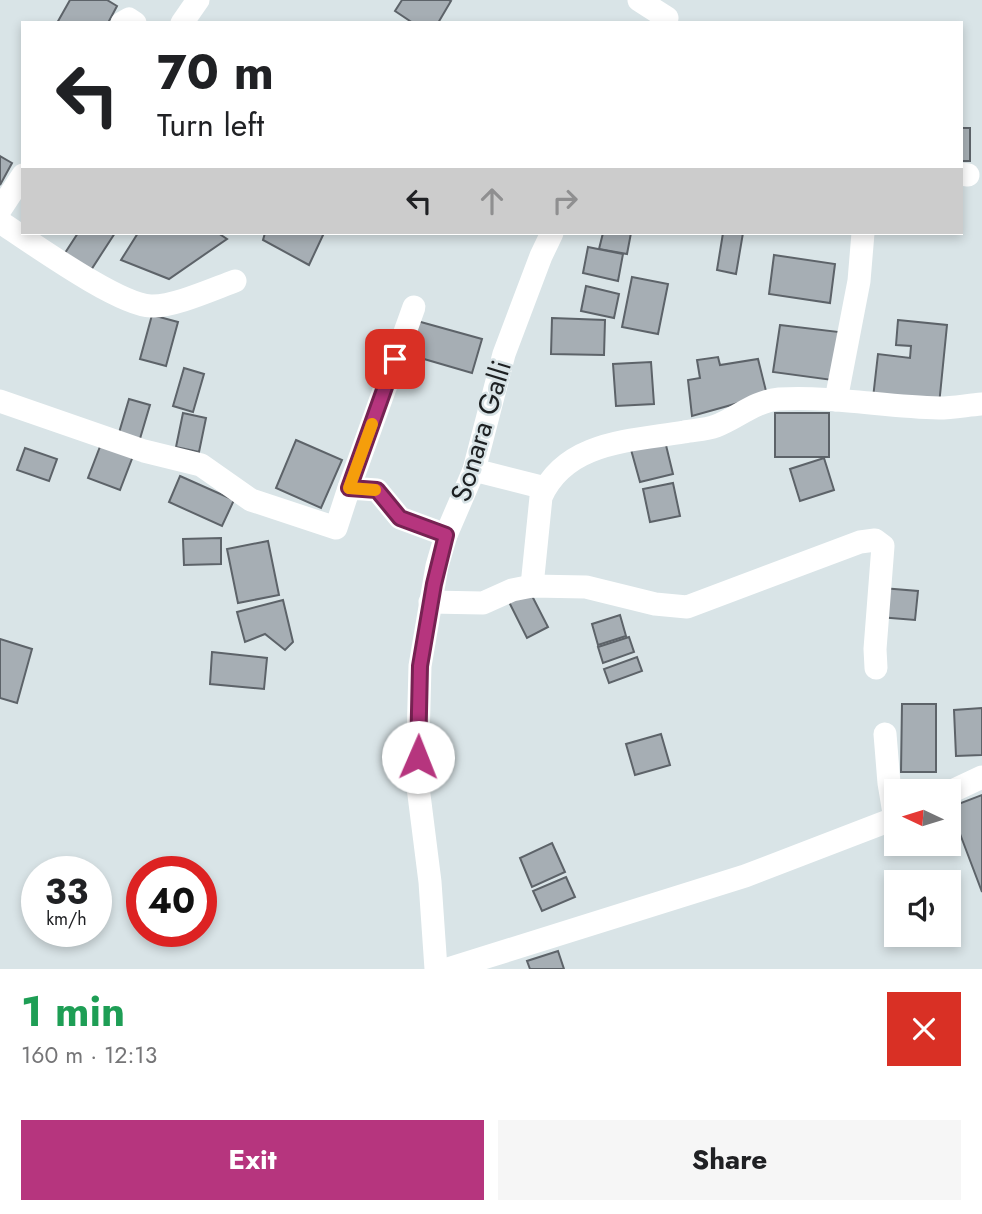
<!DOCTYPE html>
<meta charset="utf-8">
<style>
body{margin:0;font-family:Jost,sans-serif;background:#f6f6f6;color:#202124;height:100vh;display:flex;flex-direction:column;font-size:26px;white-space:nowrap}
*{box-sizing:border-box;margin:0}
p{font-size:23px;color:#757577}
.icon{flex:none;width:38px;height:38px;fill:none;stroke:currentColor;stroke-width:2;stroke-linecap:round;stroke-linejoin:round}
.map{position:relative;height:969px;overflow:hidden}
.details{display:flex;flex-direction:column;background:#fff;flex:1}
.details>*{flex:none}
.banner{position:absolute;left:21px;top:21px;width:942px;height:214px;border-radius:0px;box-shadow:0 4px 10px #0003;background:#fff;color:#202124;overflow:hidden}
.needle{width:46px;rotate:274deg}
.buttons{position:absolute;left:884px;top:779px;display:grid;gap:14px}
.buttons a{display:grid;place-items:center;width:77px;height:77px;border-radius:0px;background:#fff;box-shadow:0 4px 10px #0003;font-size:35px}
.speed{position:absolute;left:21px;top:856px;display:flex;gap:14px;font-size:35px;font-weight:700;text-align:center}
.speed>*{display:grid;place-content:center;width:91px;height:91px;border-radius:50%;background:#fff;box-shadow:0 4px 10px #0003;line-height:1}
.speed small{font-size:18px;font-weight:400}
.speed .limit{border:10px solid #d22;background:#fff;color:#111}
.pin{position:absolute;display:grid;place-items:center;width:60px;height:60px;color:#fff;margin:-30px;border-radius:14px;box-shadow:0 4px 10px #0006}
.me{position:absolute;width:77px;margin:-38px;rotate:1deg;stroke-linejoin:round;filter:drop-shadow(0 0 5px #0008)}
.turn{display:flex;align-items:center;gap:24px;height:147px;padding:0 21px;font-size:32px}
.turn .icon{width:91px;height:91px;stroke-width:2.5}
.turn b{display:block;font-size:49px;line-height:60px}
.lanes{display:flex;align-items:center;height:66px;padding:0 21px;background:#0003;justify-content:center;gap:35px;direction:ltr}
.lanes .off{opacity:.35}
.round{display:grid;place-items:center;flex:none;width:74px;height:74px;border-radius:0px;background:#f6f6f6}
.overview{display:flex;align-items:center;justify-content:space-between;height:119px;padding:0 21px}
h1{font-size:42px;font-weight:700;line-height:52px;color:#1e9e55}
.primary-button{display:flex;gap:14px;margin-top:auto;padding:14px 21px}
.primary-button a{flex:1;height:80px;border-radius:0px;background:#b6357e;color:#fff;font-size:28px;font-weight:700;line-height:80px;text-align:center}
.primary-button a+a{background:#f6f6f6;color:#202124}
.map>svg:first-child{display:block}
.building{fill:#a6aeb4;stroke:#5d6369;stroke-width:2}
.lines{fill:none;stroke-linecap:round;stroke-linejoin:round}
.minor{stroke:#fff;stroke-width:23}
.route-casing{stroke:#762252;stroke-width:18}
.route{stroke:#b6357e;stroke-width:12}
.slow{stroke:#f59e0b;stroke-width:12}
.labels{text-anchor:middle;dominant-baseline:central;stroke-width:5;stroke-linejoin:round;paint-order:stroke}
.street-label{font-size:28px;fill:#1d2022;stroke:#d9e4e7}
</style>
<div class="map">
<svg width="982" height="969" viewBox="0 0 982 969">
<rect width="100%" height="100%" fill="#d9e4e7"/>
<!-- building -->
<g class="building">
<path d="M70,0H107L117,6L108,23H57Z"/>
<path d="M402,0H449L451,1L438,23H413L395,11Z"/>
<rect x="961" y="128" width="9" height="33"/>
<path d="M0,156L12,163L0,185Z"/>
<path d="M78,233H115L91,270L65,253Z"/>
<path d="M138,233H218L227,239L169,279L121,260Z"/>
<path d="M265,233H324L309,265L263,240Z"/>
<path d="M603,233H631L627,254L599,249Z"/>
<path d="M723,233H743L736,274L717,270Z"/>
<path d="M588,247L623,254L618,281L583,273Z"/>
<path d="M774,255L835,264L830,303L769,294Z"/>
<path d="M632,277L668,284L658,334L622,327Z"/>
<path d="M586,286L619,294L614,318L581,311Z"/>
<path d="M152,315L178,322L166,366L140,359Z"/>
<path d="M552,318L605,320L604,355L551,354Z"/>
<path d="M410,319L482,339L472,373L400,352Z"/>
<path d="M898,320L947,325L939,405L873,398L878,354L910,358L911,346L896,345Z"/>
<path d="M780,325L839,332L832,380L773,372Z"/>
<path d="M718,357L720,365L758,359L767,395L692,416L688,380L700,378L697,360Z"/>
<path d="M651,362L654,404L616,406L613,364Z"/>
<path d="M184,368L204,374L193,412L173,406Z"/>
<path d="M129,399L150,405L139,442L118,436Z"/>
<path d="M183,413L206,418L199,452L176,447Z"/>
<rect x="775" y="413" width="54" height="44"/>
<path d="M664,437L673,474L640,482L630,446Z"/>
<path d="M296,440L342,460L321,508L276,488Z"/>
<path d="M101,444L133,456L120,490L88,478Z"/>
<path d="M25,448L57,459L49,481L17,470Z"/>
<path d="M824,458L834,490L800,501L790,469Z"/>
<path d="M180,476L234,500L222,526L169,502Z"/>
<path d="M673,483L680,516L650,522L643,489Z"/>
<path d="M221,538V564L184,565L183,539Z"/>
<path d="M268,541L279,595L238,603L227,549Z"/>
<path d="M882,588L918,591L915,620L879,617Z"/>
<path d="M529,590L548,627L527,638L508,600Z"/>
<path d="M283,600L293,642L285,650L265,634L245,642L237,612Z"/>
<path d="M620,615L626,636L598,645L592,624Z"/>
<path d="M629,637L634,652L603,663L598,647Z"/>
<path d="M0,639L32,649L17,703L0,698Z"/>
<path d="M212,652L267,658L264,689L210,684Z"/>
<path d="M637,657L642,671L609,683L604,669Z"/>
<path d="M902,704H936V772H901Z"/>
<path d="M982,708V755L956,756L954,710Z"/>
<path d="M661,734L670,765L635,775L626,744Z"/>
<path d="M982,795V892L957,826L948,830V808Z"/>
<path d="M552,843L565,872L532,887L520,858Z"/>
<path d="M566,877L575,897L542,911L533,891Z"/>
<path d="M558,951L564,969H530L527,961Z"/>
</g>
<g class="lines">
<!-- minor -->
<g class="minor">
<path d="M639,0L667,18"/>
<path d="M122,23L129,19L135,23"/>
<path d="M182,23L198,0"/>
<path d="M961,174L968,175"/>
<path d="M0,210L23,175"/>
<path d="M0,222C31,242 118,305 151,306C173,307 213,289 235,281"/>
<path d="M836,400L859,281L863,233"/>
<path d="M0,401L144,451L201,465L251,500L336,528L349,488L377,490L400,518L446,535"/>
<path d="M474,470L545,488"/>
<path d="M349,488L414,307"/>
<path d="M532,586L541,497C566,441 631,441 684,432C694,430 706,430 716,426C737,418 755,401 779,399C833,396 886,407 939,408C953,408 968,405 982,404"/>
<path d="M430,602L483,603L512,590L532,586L586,587L655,604L687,607L860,542L875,540L883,546L875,649L876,668"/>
<path d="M885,734L889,783L895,819"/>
<path d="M948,793L982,777"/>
<path d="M436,969L430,882L417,779L420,666L437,566L446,535L474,470L504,354L541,256L552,233"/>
<path d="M448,969L745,876L896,818"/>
</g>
</g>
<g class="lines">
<!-- route casing -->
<g class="route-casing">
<path id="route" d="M395,359L349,488L377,490L400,518L446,535L434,584L420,666L418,757"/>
</g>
<!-- route -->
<use href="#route" class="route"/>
<!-- slow -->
<path class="slow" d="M372,424L349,488L375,490"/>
</g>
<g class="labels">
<!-- street labels -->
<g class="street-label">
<text transform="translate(481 431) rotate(-73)">Sonara Galli</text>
</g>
</g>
</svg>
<div class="buttons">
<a><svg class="needle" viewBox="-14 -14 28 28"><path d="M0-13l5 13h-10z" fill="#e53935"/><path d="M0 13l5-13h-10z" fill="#757577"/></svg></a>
<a><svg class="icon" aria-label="sound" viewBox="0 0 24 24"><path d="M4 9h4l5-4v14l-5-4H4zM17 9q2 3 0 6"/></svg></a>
</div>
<div class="speed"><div>33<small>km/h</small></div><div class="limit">40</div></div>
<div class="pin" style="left:395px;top:359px;background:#d93025"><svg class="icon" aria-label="arrive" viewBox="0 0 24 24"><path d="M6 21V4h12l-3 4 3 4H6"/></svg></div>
<svg class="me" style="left:418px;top:757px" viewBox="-20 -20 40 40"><circle r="19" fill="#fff"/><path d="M0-13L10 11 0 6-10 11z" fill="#b6357e"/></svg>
<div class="banner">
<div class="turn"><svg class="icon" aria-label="left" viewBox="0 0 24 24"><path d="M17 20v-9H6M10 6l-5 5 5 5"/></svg><div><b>70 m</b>Turn left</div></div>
<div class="lanes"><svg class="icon" aria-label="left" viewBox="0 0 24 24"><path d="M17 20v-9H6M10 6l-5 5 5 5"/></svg><svg class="icon off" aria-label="ahead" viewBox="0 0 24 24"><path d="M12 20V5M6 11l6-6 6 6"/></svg><svg class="icon off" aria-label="right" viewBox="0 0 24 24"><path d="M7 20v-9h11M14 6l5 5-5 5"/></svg></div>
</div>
</div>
<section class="details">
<div class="overview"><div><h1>1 min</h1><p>160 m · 12:13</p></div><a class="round" style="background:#d93025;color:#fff"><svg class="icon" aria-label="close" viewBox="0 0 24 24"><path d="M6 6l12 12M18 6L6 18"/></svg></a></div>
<div class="primary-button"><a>Exit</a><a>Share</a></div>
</section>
